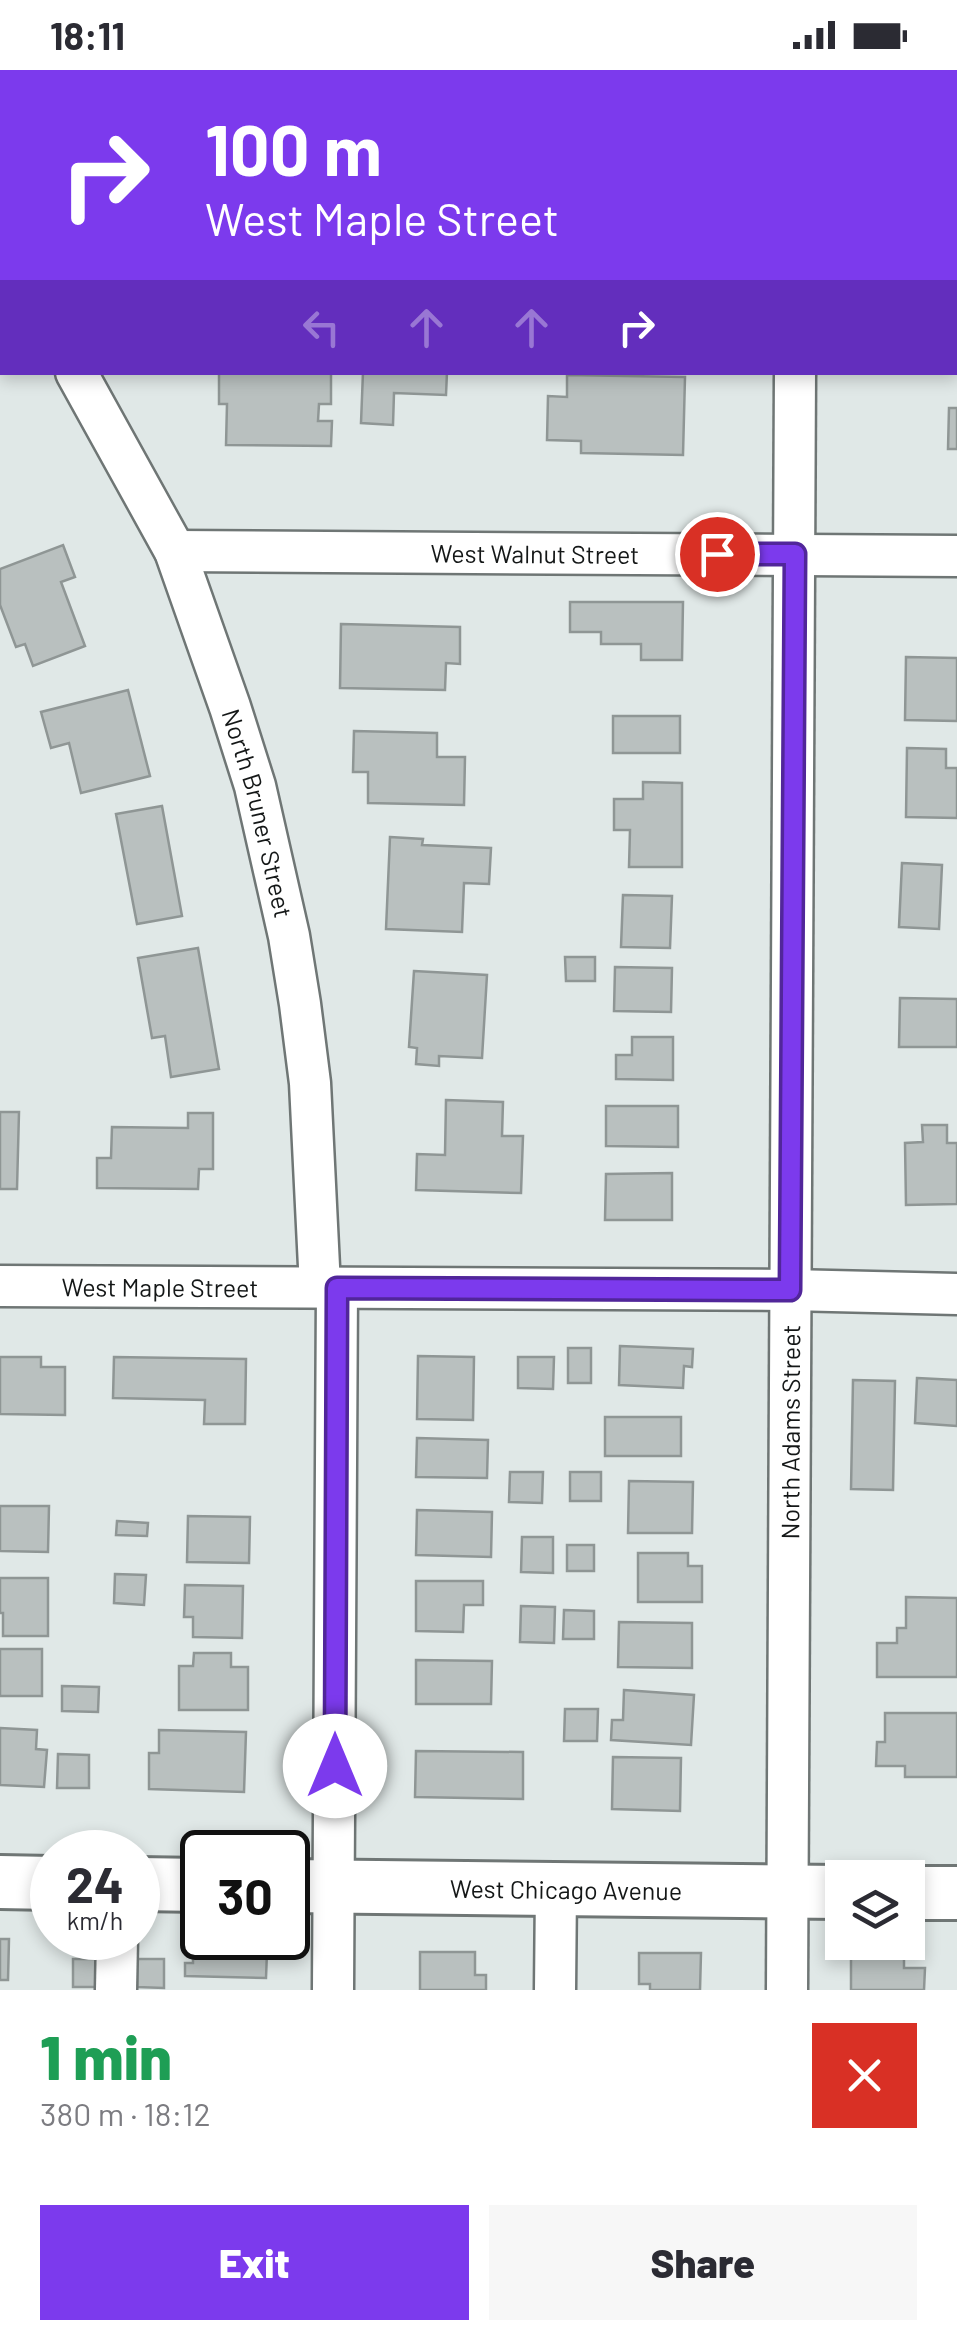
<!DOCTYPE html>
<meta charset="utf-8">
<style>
body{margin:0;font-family:Barlow,sans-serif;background:#f7f7f7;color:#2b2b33;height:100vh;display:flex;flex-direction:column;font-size:38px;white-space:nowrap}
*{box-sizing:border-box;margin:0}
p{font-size:32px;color:#7c7c81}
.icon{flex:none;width:55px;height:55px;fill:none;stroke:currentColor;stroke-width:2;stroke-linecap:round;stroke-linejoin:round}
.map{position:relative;height:1920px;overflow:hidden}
.panel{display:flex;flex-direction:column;background:#fff;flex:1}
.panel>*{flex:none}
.hud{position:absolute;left:0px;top:0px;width:958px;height:305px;box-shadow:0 5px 15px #0003;background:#7c3aed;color:#fff;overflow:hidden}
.controls{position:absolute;left:825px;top:1790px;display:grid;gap:20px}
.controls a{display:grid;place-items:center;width:100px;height:100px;border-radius:0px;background:#fff;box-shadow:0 5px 15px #0003;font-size:50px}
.speed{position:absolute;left:30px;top:1760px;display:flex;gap:20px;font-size:50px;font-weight:700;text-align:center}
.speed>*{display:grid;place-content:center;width:130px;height:130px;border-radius:50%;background:#fff;box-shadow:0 5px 15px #0003;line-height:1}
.speed small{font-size:25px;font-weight:400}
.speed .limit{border:5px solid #111;border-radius:15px;background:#fff;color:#111}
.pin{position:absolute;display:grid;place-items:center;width:85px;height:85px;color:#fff;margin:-42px;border:5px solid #fff;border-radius:50%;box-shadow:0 2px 10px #0007}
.me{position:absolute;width:110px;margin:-55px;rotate:0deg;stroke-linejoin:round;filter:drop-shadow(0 0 8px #0008)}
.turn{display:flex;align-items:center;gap:35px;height:210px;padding:0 40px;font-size:45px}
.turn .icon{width:130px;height:130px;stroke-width:2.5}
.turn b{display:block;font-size:70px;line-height:85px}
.lanes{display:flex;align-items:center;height:95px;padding:0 40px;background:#0003;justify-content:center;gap:50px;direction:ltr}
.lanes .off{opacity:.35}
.round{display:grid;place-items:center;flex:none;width:105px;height:105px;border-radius:0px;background:#f7f7f7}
.summary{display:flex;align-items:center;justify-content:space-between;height:170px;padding:0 40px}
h1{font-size:60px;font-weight:800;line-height:75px;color:#1e9e55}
.primary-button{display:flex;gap:20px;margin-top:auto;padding:20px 40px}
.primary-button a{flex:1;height:115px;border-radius:0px;background:#7c3aed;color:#fff;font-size:40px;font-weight:800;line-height:115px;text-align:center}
.primary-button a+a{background:#f7f7f7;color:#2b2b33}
.status{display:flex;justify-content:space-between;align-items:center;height:70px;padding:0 50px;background:#fff;direction:ltr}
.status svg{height:28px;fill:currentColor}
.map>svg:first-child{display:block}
.building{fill:#b9c0bf;stroke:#8f9695;stroke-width:2.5}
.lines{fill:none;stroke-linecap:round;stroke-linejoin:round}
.minor-casing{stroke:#6f7675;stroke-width:45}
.major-casing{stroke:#6f7675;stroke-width:58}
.minor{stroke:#fff;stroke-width:40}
.major{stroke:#fff;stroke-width:52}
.route-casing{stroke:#51269a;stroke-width:25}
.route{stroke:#7c3aed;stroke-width:18}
.labels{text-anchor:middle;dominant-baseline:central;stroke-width:8;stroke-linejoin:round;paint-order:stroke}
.street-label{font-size:25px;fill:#141717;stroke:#edf5f4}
</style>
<div class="status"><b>18:11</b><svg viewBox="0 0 49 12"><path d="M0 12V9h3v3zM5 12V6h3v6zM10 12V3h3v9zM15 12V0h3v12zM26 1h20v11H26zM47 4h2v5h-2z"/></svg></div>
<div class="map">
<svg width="957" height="1920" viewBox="0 0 957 1920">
<rect width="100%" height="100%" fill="#e0e8e7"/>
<!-- building -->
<g class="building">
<path d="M331,302V334H319L318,351H332L331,376L226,375L227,334H219V303Z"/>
<path d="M363,302H447L446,325L394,323L393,355L361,353Z"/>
<path d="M567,305L685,307L683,385L581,383V371L547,370L548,326L567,327Z"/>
<path d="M949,338H957V379H948Z"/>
<path d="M63,475L75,507L61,512L85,576L33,596L25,574L16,577L0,535V499Z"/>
<path d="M570,532H683L682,590H641V574H601V562H570Z"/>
<path d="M341,554L460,557V594L446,593L445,620L340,618Z"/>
<path d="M906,587L957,588V651L905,650Z"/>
<path d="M128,620L150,706L81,723L69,673L51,678L41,642Z"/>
<rect x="613" y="646" width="67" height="37"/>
<path d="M354,661L437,663V687H465L464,735L368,733V702H353Z"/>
<path d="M907,678L946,679V698H957V748L906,747Z"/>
<path d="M643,712L682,713V797H629L630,760H614V729H643Z"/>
<path d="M162,736L182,846L137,854L116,744Z"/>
<path d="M390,767L423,769L422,775L491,778L489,814L464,813L462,862L386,859Z"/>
<path d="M902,793L942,795L939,859L899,857Z"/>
<path d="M623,825L672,826L670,878L621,877Z"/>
<path d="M198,878L219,999L171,1007L165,966L152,968L138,888Z"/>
<path d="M565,887H595V911H566Z"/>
<path d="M615,897L672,898L671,942L614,941Z"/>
<path d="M414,901L487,905L482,988L439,986V996L416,994L417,978L409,977Z"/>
<path d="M900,928L957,929V977H899Z"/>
<path d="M632,967H673V1010L616,1009V985H632Z"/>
<path d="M446,1030L503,1032L502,1066H523L521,1123L416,1120L417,1084L445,1085Z"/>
<path d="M606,1036H678V1077L606,1076Z"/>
<path d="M0,1042H19L17,1119H0Z"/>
<path d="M188,1043H213V1099H199L198,1119L97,1118V1088H111L112,1057L188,1058Z"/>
<path d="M922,1055H947V1073H957V1134L906,1135L905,1073L923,1072Z"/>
<path d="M672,1103V1150H605L606,1104Z"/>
<path d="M620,1276L693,1279L692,1297L684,1296L683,1318L619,1315Z"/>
<rect x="568" y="1278" width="23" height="35"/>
<path d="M418,1286L474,1287L473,1350L417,1349Z"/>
<path d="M0,1287H41V1297H65V1345L0,1344Z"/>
<path d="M114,1287L246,1289L245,1354H204L205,1330L113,1328Z"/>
<path d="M518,1287H554L553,1319L518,1318Z"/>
<path d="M917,1308L957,1310V1356L915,1353Z"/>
<path d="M853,1310L895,1311L893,1420L851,1419Z"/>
<rect x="605" y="1347" width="76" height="39"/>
<path d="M417,1368L488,1370L487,1408L416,1407Z"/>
<path d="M510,1402H543L542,1433L509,1432Z"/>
<rect x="570" y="1402" width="31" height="29"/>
<path d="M629,1411L693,1412L692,1463H628Z"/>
<path d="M0,1436H49L48,1482L0,1481Z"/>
<path d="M417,1440L492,1442L491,1487L416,1485Z"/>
<path d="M188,1446L250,1447L249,1493L187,1492Z"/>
<path d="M117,1451L148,1453L147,1466L116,1465Z"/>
<path d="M522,1467H553V1503L521,1502Z"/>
<rect x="567" y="1475" width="27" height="26"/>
<path d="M638,1483H688V1496H702V1532H638Z"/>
<path d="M115,1504L146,1505L144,1535L114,1533Z"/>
<path d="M0,1508H48V1566H3V1543H0Z"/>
<path d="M416,1511H483V1535H464L463,1562L416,1561Z"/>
<path d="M185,1515L243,1516L242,1568L193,1567V1547H184Z"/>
<path d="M906,1527L957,1528V1607H877V1573H897V1558H906Z"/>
<path d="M521,1536L555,1537L554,1573L520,1572Z"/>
<path d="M564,1540L594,1541V1569H563Z"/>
<path d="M619,1552L692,1553V1598L618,1597Z"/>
<rect x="0" y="1579" width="42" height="47"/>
<path d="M194,1583H231V1597H248V1640H179V1596H193Z"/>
<path d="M416,1590L492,1591L491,1634H416Z"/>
<path d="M62,1616L99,1617L98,1642L62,1641Z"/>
<path d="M624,1620L694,1625L691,1675L611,1670L612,1650H623Z"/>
<path d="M565,1639H598L597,1671H564Z"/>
<path d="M885,1643H957V1707H905V1696H876L877,1672H885Z"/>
<path d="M0,1658L37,1660L36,1679L47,1680L44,1717L0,1715Z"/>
<path d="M159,1660L246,1662L244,1722L149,1719V1683H159Z"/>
<path d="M416,1681L523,1682V1729L415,1727Z"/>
<path d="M58,1684L89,1685V1718H57Z"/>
<path d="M613,1687L681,1688L680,1741L612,1739Z"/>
<path d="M0,1869H9L8,1910H0Z"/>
<path d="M193,1880L267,1882L266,1908L185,1906V1893H193Z"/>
<path d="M420,1882H475V1905H486V1920H420Z"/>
<path d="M639,1883H701L700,1920H650V1914H639Z"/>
<path d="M851,1886H904V1898H925L924,1920H851Z"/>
<rect x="73" y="1889" width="27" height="28"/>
<path d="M137,1889H164V1918L137,1917Z"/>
</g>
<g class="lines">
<!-- minor casing -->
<g class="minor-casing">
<g id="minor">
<path d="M796,2V0"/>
<path d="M0,180L2,184"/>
<path id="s1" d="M76,302L175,481L230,637L255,716L289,866L300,934L310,1013L320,1217"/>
<path id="s2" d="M175,481L957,486"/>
<path id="s3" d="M0,1216L790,1220L957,1224"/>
<path d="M116,1920L117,1868"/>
<path d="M333,1920L337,1218"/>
<path d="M555,1920L556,1818"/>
<path id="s4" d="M787,1920L795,302"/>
</g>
</g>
<!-- major casing -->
<g class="major-casing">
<g id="major">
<path d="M0,1812L52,1813"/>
<path d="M138,1814L202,1815"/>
<path id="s5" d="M288,1816L842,1822"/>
<path d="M908,1823H957"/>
</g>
</g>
<!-- minor -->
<use href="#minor" class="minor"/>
<!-- major -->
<use href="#major" class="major"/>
</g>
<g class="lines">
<!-- route casing -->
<g class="route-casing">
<path id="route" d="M335,1696L337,1218L790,1220L795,484H717"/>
</g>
<!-- route -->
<use href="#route" class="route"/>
</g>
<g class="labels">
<!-- street labels -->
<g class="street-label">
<text stroke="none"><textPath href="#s2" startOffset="360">West Walnut Street</textPath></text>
<text stroke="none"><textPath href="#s1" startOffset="480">North Bruner Street</textPath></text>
<text stroke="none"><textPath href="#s3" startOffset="160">West Maple Street</textPath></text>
<text stroke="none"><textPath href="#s4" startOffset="558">North Adams Street</textPath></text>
<text stroke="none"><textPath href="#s5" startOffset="278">West Chicago Avenue</textPath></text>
</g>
</g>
</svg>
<div class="controls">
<a><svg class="icon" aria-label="layers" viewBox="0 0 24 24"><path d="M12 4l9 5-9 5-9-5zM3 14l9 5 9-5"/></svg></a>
</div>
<div class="speed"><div>24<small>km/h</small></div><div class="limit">30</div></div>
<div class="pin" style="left:717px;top:484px;background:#d93025"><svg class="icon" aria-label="arrive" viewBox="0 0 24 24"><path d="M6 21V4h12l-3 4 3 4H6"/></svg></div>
<svg class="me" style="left:335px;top:1696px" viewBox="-20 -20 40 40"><circle r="19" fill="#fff"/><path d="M0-13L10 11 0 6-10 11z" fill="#7c3aed"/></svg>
<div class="hud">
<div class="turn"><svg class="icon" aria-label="right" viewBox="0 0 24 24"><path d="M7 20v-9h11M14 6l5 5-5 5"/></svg><div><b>100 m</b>West Maple Street</div></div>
<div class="lanes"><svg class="icon off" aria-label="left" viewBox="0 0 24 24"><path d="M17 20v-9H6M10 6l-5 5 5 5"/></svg><svg class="icon off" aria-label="ahead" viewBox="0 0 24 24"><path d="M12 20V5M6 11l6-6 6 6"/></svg><svg class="icon off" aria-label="ahead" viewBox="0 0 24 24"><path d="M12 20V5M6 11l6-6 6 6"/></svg><svg class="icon" aria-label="right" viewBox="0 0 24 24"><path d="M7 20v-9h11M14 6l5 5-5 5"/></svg></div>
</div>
</div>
<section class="panel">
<div class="summary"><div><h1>1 min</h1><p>380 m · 18:12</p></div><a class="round" style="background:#d93025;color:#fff"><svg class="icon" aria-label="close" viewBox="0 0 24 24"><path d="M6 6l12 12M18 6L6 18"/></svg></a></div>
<div class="primary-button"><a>Exit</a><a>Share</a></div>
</section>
